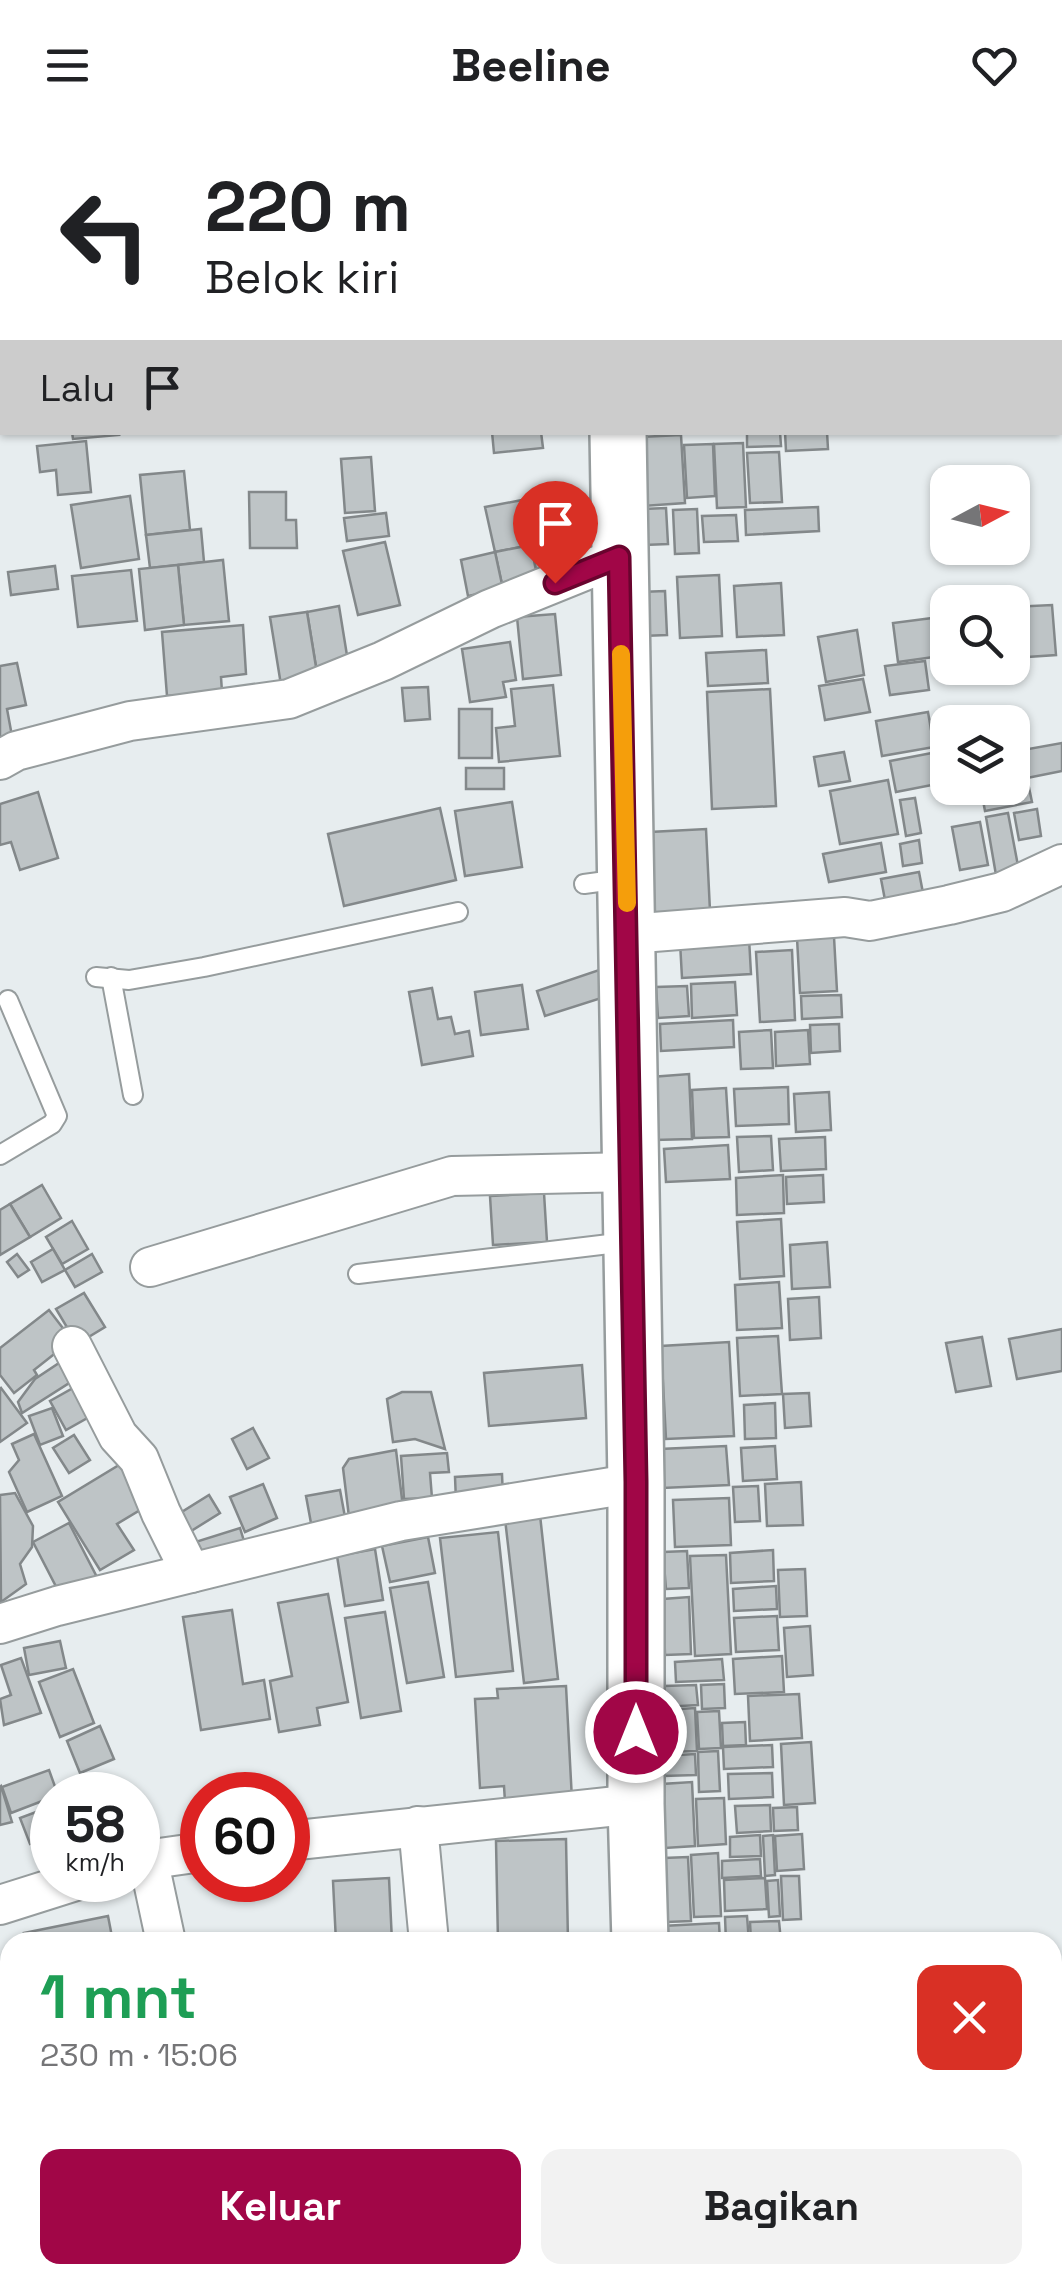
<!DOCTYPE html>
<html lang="id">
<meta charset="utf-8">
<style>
body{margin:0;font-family:"Space Grotesk",sans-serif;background:#f2f2f2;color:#202124;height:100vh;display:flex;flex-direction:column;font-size:38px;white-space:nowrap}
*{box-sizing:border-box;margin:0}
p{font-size:32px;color:#757577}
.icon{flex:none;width:55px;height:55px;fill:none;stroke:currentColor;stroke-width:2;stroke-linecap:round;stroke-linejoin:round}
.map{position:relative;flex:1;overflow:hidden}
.sheet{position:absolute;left:0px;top:1802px;width:1062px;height:352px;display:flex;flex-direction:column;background:#fff;border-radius:30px 30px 0 0;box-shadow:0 2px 8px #0004}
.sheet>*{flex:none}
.top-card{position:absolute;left:0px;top:0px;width:1062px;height:305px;box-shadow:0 2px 8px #0004;background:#fff;color:#202124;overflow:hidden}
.needle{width:65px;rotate:83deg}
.controls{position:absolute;left:930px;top:335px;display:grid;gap:20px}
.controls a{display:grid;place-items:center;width:100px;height:100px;border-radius:20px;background:#fff;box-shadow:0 2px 8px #0004;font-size:50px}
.speed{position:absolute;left:30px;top:1642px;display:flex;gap:20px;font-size:50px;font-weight:700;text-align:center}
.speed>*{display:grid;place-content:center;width:130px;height:130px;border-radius:50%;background:#fff;box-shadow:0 2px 8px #0004;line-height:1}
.speed small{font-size:25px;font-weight:400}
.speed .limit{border:15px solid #d22;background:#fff;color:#111}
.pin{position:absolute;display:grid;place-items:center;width:85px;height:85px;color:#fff;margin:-102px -42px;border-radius:50% 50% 50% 0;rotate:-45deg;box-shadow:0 0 10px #0007}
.pin .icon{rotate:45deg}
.me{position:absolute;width:110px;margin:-55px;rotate:0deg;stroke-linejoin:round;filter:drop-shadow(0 0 8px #0008)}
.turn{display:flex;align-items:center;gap:35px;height:210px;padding:0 40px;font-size:45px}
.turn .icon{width:130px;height:130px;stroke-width:2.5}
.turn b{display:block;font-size:70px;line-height:85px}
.then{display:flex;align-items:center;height:95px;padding:0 40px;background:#0003;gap:20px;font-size:38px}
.round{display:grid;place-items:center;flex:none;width:105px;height:105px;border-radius:20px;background:#f2f2f2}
.headline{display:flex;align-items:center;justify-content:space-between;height:170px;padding:0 40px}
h1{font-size:60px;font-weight:700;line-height:75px;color:#1e9e55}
.button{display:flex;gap:20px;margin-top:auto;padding:20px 40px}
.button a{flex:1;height:115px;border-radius:20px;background:#a10647;color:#fff;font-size:40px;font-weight:700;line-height:115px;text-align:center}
.button a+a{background:#f2f2f2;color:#202124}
header{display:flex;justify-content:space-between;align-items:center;height:130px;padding:0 40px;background:#fff;font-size:45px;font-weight:700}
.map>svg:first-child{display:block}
.building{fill:#bec4c6;stroke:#83888a;stroke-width:2.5}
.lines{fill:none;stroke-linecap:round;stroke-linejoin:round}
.lane-casing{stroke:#969c9d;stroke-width:22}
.street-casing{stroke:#969c9d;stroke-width:42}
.primary-casing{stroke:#969c9d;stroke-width:60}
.lane{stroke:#fff;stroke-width:18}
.street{stroke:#fff;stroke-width:38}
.primary{stroke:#fff;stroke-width:55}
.route-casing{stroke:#69042e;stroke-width:25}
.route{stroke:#a10647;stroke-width:18}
.slow{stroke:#f59e0b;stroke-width:18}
</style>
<header><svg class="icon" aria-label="menu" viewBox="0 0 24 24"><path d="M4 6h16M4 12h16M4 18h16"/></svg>Beeline<svg class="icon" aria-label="heart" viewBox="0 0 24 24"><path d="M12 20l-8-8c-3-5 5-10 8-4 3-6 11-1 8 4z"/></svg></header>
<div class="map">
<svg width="1062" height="2154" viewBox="0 0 1062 2154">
<rect width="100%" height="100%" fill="#e7edef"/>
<!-- building -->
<g class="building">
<path d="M72,302H118L119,305L73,309Z"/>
<path d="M492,302H541L543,318L494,323Z"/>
<path d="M747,302H780L781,316L747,317Z"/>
<path d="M785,302H827L828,319L786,321Z"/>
<path d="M681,305L685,373L643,376L640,307Z"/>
<path d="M86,311L91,362L58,365L56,340L40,342L37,316Z"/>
<path d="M743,313L746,377L717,378L714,314Z"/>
<path d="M713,314L715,366L687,368L684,315Z"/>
<path d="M779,322L782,372L750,373L747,323Z"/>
<path d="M371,327L375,381L345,383L341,329Z"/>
<path d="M184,341L190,400L146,405L140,345Z"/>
<path d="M249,362H286V390H296L297,418H250Z"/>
<path d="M130,366L139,429L81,438L71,375Z"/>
<path d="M593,368L600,401L541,413L534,381Z"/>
<path d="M522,370L531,415L495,422L485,377Z"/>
<path d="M818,377L819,401L746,405L745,380Z"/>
<path d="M666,378L668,414L644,415L643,379Z"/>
<path d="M697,379L699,423L675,424L673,380Z"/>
<path d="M386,383L389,406L347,411L344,388Z"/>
<path d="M736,385L738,411L704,412L702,386Z"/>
<path d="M201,399L204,432L150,438L146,405Z"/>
<path d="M572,407L579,441L538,451L531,415Z"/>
<path d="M385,412L400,475L358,485L343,421Z"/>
<path d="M531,415L538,451L503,459L495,422Z"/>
<path d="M495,422L503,459L468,466L461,430Z"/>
<path d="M223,430L229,491L184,495L178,435Z"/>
<path d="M178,435L184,495L145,500L139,439Z"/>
<path d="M55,436L58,459L11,465L8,442Z"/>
<path d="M131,440L137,491L78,497L72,446Z"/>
<path d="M719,445L722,506L680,508L677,447Z"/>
<path d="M781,453L784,505L737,507L734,456Z"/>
<path d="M665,461L667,505L642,506L640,462Z"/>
<path d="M1052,475L1056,525L1012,528V477Z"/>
<path d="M339,476L350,544L318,549L307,482Z"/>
<path d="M307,482L318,549L281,555L270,487Z"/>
<path d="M555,484L561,545L523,549L517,487Z"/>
<path d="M948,486V525L898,532L893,493Z"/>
<path d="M243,495L246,544L221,547L222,562L167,566L162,502Z"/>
<path d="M857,500L864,545L826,552L818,507Z"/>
<path d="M510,512L516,550L503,552L506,567L470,572L462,519Z"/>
<path d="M766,520L768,553L708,556L706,523Z"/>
<path d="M925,531L929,560L890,565L885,536Z"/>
<path d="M17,533L26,575L7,579L12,606L0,608V536Z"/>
<path d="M863,549L870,582L825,590L819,556Z"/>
<path d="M553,555L560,626L499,632L496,598L515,596L511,559Z"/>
<path d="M428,557L430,589L405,591L402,558Z"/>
<path d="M770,559L776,676L712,679L707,562Z"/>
<rect x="459" y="579" width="33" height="49"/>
<path d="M928,582L934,617L882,626L876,591Z"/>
<path d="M1062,613V641L1027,648L1032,672L985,681L981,660L954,665L953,658H1012V622Z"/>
<path d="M844,622L850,651L819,656L814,627Z"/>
<path d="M937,622L942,653L896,662L890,631Z"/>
<rect x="466" y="638" width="38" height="21"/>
<path d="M888,650L898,704L840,714L830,661Z"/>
<path d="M38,662L58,728L20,740L11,712L0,715V674Z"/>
<path d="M915,668L921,703L906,706L900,670Z"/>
<path d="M512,672L522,737L465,746L455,681Z"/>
<path d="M440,678L456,750L344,776L328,704Z"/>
<path d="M1037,679L1041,706L1019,710L1014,683Z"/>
<path d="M1008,683L1019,741L996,745L986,687Z"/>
<path d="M980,692L988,735L960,740L952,697Z"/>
<path d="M706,699L710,781L655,784L650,702Z"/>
<path d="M919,710L922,733L903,736L900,714Z"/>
<path d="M881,713L886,742L829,752L823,724Z"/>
<path d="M919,742L923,763L885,770L881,749Z"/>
<path d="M834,807L837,861L800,863L797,808Z"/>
<path d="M749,808L751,844L682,848L680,812Z"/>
<path d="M792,820L795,890L760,892L756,822Z"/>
<path d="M605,838L614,864L545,886L537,861Z"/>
<path d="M735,852L737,885L692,888L691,854Z"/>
<path d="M522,855L528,899L481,905L475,862Z"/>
<path d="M687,856L689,886L658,888L656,857Z"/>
<path d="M432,858L438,889L451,887L455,904L469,901L473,926L422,935L409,862Z"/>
<path d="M841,865L842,887L802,889L801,866Z"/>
<path d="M733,890L734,917L661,921L660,894Z"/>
<path d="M839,894L840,921L811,923L810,895Z"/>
<path d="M771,900L773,938L741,939L739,902Z"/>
<path d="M808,900L810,934L776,936L775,902Z"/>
<path d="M689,944L692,1009L654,1010L651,947Z"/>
<path d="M788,957L789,994L736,996L734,959Z"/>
<path d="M726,958L729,1007L694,1008L692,960Z"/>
<path d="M829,962L831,1000L796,1002L794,964Z"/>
<path d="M771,1006L773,1040L739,1042L737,1007Z"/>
<path d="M825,1007L826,1039L781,1041L779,1009Z"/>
<path d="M728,1015L730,1049L666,1052L664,1019Z"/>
<path d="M783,1045L784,1083L737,1085L736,1048Z"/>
<path d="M823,1045L824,1072L787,1074L786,1047Z"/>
<path d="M42,1055L61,1088L30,1107L10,1074Z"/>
<path d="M544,1063L547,1112L493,1115L490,1066Z"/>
<path d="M10,1074L30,1107L0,1125V1080Z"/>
<path d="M781,1089L784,1146L740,1149L737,1092Z"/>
<path d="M72,1091L88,1119L62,1134L46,1107Z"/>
<path d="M827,1112L830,1157L792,1159L790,1115Z"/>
<path d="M53,1119L65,1140L42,1152L31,1132Z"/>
<path d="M17,1124L29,1140L18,1147L7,1132Z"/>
<path d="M92,1124L102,1142L75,1157L65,1140Z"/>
<path d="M779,1152L782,1198L737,1200L735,1155Z"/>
<path d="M84,1163L105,1197L77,1214L56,1179Z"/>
<path d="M819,1167L821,1208L790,1210L788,1169Z"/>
<path d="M49,1180L72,1210L34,1240L37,1245L14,1263L0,1245V1218Z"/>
<path d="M1062,1199V1241L1017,1249L1009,1209Z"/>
<path d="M778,1206L782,1264L740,1266L737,1208Z"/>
<path d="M982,1207L991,1256L956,1262L946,1213Z"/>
<path d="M729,1212L734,1306L666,1309L661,1216Z"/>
<path d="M65,1229L77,1248L22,1283L18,1272L35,1249Z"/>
<path d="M582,1235L586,1288L489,1296L484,1243Z"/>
<path d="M82,1253L98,1282L66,1300L50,1271Z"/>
<path d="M1,1258L27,1293L0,1312V1259Z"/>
<path d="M402,1262H431L445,1319L415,1309L393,1312L387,1269Z"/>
<path d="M809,1263L811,1296L785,1298L783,1264Z"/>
<path d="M775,1273L776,1308L745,1309L744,1275Z"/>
<path d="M52,1278L63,1306L40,1315L29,1286Z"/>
<path d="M253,1298L269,1328L247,1339L232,1309Z"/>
<path d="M34,1304L62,1366L27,1382L9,1342L19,1330L12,1314Z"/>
<path d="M74,1305L90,1330L69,1343L53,1318Z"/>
<path d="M726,1316L729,1355L662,1358L660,1319Z"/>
<path d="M775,1316L777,1349L743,1351L741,1318Z"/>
<path d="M396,1320L403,1377L349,1387L343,1338L349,1329Z"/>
<path d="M447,1323L449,1342L430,1343L432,1368L404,1369L401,1326Z"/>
<path d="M124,1332L150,1374L117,1394L134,1420L100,1440L58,1372Z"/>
<path d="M502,1344L503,1368L456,1371L455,1347Z"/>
<path d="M801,1352L803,1395L767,1396L765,1354Z"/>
<path d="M263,1354L277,1388L245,1402L230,1367Z"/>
<path d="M758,1356L760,1391L735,1392L733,1357Z"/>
<path d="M340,1360L347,1398L313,1404L306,1366Z"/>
<path d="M15,1363L33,1396L32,1417L20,1434L26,1454L1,1472L0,1365Z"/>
<path d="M209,1365L220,1383L188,1403L177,1385Z"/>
<path d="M729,1368L731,1415L675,1417L673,1370Z"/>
<path d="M540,1385L558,1549L524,1553L505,1389Z"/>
<path d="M69,1393L99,1451L63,1470L33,1412Z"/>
<path d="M240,1398L247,1421L196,1438L189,1414Z"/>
<path d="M498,1402L513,1541L456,1547L440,1408Z"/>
<path d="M428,1407L435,1443L390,1452L382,1416Z"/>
<path d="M375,1419L383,1470L345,1476L337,1426Z"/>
<path d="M773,1420L774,1451L731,1453L730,1423Z"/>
<path d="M687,1421L689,1458L666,1459L663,1422Z"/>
<path d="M726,1425L731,1524L695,1526L690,1426Z"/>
<path d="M805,1439L807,1486L780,1487L778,1440Z"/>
<path d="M428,1452L444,1547L407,1553L390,1458Z"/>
<path d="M776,1456L777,1479L734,1481L733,1459Z"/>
<path d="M328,1464L348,1572L317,1578L320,1595L279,1602L270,1551L292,1546L278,1473Z"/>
<path d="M689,1467L691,1524L665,1525L663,1469Z"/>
<path d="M232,1480L243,1554L264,1550L270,1589L201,1600L183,1487Z"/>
<path d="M385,1482L401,1581L361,1588L345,1488Z"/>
<path d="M777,1486L779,1520L736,1522L734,1488Z"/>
<path d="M810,1496L813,1545L787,1547L784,1498Z"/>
<path d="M60,1511L66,1538L29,1545L24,1518Z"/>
<path d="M782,1526L784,1562L735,1564L733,1529Z"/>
<path d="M21,1528L41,1583L4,1595L0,1569L11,1565L1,1535Z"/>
<path d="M722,1529L724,1550L676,1552L675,1532Z"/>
<path d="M73,1539L94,1593L60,1607L39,1552Z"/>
<path d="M724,1554L725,1578L702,1579L701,1555Z"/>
<path d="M696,1555L698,1575L664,1577V1556Z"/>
<path d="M566,1556L572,1670L505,1672L504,1656L480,1658L475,1569L498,1568L497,1559Z"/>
<path d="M799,1564L802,1608L750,1611L748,1566Z"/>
<path d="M695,1578L697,1621L668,1622L665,1580Z"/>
<path d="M719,1581L721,1618L699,1619L697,1582Z"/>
<path d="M745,1592L746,1615L723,1616L722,1593Z"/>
<path d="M100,1596L114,1629L80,1643L67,1611Z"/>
<path d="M811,1612L815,1673L784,1675L781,1614Z"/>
<path d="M772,1615L773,1637L724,1639L723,1617Z"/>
<path d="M718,1621L720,1661L699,1662L698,1622Z"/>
<path d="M695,1624L696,1645L663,1646L662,1626Z"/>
<path d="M49,1640L58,1665L11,1683L2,1657Z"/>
<path d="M772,1643L773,1667L729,1669L728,1644Z"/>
<path d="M692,1652L695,1716L665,1718L662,1654Z"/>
<path d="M1,1656L12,1692L0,1695V1657Z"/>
<path d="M724,1668L726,1714L698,1716L696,1669Z"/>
<path d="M770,1675L771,1701L737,1703L735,1676Z"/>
<path d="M52,1676V1706L30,1714L20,1688Z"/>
<path d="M797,1677L798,1700L774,1701L773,1678Z"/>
<path d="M802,1704L804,1739L777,1741L775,1706Z"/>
<path d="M760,1705L761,1726L730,1727V1707Z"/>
<path d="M773,1705L775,1745L765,1746L763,1706Z"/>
<path d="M566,1709L568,1812H498L496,1711Z"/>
<path d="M718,1723L721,1786L694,1787L691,1725Z"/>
<path d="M688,1727L691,1791L667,1792L664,1728Z"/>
<path d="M760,1729L761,1746L722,1748V1731Z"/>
<path d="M781,1746H799L801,1789L783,1790Z"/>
<path d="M389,1748L392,1812H336L333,1751Z"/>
<path d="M765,1748L767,1779L725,1781L724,1750Z"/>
<path d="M778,1750L780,1786L769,1787L767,1751Z"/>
<path d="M108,1786L113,1812H26L24,1803Z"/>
<path d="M747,1786L749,1812H726L725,1787Z"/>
<path d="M779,1791L781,1812H751L750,1792Z"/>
<path d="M719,1793L720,1812H663L662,1796Z"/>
<path d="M3,2077L10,2108V2145H18L20,2154H0V2078Z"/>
<path d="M98,2145H185L186,2154H99Z"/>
<path d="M326,2145H359L360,2154H327Z"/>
<path d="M508,2145L509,2154H455L454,2148Z"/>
<path d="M679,2145H726V2151L679,2153Z"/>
<path d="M731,2145H777V2154H732Z"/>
<path d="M781,2145H813V2150L781,2152Z"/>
</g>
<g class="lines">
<!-- lane casing -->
<g class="lane-casing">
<g id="lane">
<path d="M584,754L621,749"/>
<path d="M96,847L129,850L204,837L458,782"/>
<path d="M111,847L133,965"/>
<path d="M0,1025L52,994L57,986L8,870"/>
<path d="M358,1144L626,1112"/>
</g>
</g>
<!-- street casing -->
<g class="street-casing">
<g id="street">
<path d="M0,630L16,621L130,591L289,569L383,531L490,479L619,427"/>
<path d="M628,804L845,787L870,791L949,775L1002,762L1062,734"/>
<path d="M150,1137L452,1046L631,1042"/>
<path d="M72,1216L118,1306L139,1329L161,1383L191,1443"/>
<path d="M0,1494L57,1476L401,1391L636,1353"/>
<path d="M418,1696L429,1812"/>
<path d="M288,1711L636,1674"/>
<path d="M148,1728L166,1812"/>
<path d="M138,1731L202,1722"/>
<path d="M0,1775L79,1750"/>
<path d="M0,1938L10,1981"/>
<path d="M48,2145L50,2154"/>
<path d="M231,2145L232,2154"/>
</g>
</g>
<!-- primary casing -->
<g class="primary-casing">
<g id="primary">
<path d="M615,0V2"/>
<path d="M618,302L636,1353V1674L640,1812"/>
<path d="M633,2154V2145"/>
</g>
</g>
<!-- lane -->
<use href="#lane" class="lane"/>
<!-- street -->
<use href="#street" class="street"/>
<!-- primary -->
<use href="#primary" class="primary"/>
</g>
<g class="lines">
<!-- route casing -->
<g class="route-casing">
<path id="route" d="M555,453L619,427L636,1352V1602"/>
</g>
<!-- route -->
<use href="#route" class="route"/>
<!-- slow -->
<path class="slow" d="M621,524L627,773"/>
</g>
</svg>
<div class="controls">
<a><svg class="needle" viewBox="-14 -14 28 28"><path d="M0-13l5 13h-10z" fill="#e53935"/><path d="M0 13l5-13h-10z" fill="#757577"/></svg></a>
<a><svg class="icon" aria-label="search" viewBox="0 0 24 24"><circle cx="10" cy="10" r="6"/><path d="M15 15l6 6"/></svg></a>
<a><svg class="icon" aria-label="layers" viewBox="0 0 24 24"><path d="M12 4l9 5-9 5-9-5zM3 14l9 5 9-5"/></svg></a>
</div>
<div class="speed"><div>58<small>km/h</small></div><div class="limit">60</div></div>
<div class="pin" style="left:555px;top:453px;background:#d93025"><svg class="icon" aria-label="arrive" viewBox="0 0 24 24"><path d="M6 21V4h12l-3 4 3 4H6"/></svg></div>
<svg class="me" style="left:636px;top:1602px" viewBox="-20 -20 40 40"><circle r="17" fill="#a10647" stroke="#fff" stroke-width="3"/><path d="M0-11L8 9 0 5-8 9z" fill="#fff"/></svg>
<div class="top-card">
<div class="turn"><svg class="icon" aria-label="left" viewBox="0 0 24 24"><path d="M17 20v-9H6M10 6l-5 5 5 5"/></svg><div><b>220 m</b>Belok kiri</div></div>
<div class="then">Lalu<svg class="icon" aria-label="arrive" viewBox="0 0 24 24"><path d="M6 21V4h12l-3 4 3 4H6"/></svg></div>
</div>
<section class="sheet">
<div class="headline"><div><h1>1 mnt</h1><p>230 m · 15:06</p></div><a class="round" style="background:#d93025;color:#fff"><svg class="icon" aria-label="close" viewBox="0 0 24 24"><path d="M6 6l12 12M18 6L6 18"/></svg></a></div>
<div class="button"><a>Keluar</a><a>Bagikan</a></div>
</section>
</div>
